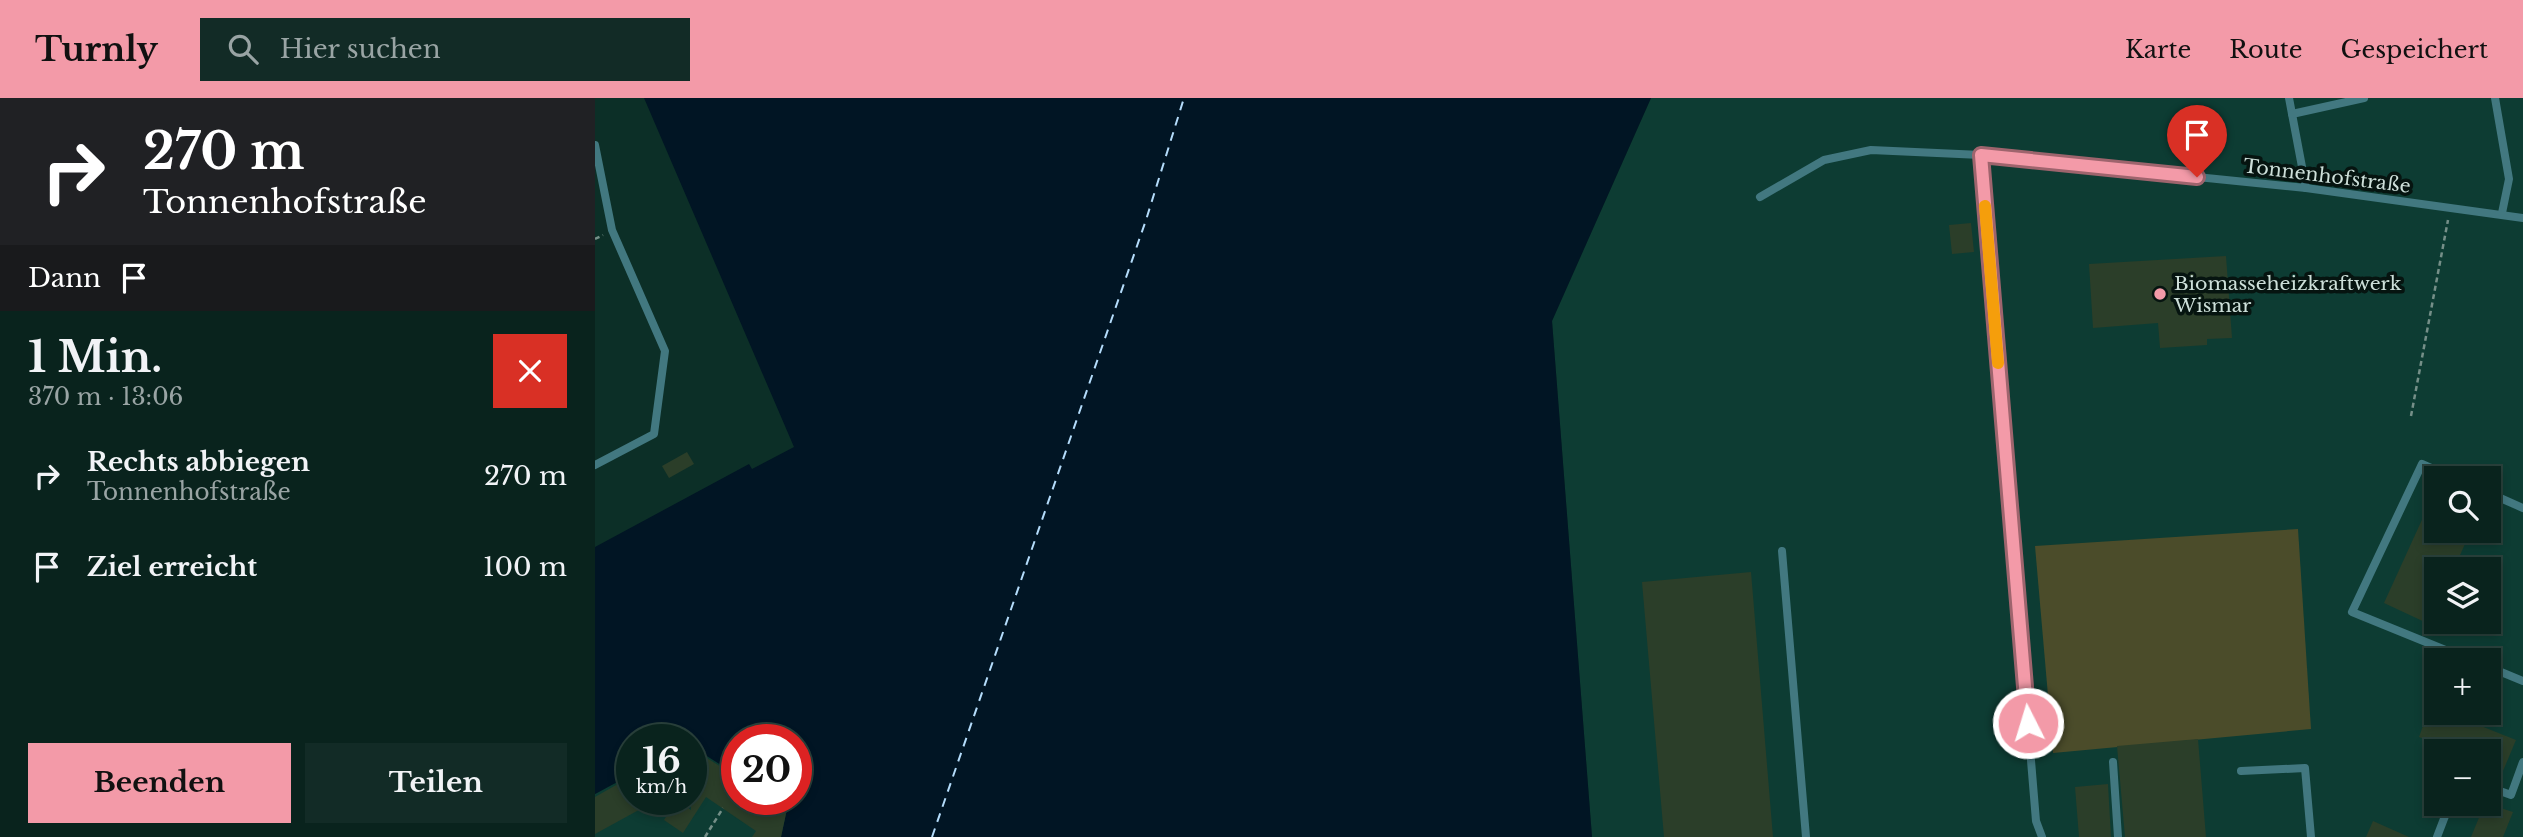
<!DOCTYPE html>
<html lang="de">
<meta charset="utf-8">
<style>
body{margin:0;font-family:"Libre Baskerville",serif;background:#122b26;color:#f1f3f6;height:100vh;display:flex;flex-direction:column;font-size:26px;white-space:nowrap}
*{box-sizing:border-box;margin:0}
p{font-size:23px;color:#99a4a4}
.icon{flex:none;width:38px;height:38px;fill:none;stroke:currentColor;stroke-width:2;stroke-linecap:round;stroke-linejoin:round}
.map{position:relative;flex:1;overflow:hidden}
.side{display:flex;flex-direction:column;background:#09231d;width:595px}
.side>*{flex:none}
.banner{background:#202124;color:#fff;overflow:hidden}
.controls{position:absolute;left:1829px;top:368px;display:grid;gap:14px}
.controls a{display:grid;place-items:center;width:77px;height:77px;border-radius:0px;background:#09231d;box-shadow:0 4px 10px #0003,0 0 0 2px #29403b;font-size:35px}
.speed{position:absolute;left:21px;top:626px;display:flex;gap:14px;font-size:35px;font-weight:700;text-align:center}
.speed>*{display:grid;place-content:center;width:91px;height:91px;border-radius:50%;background:#09231d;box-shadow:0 4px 10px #0003,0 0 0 2px #29403b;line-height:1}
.speed small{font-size:18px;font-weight:400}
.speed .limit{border:10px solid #d22;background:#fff;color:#111}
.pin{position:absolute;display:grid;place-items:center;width:60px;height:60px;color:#fff;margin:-72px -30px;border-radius:50% 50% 50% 0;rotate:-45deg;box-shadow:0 0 7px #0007}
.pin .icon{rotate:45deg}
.me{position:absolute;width:77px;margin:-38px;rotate:355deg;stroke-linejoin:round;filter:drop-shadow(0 0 5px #0008)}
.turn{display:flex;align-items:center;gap:24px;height:147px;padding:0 28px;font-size:32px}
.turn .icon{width:91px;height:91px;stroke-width:2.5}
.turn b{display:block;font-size:49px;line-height:60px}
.then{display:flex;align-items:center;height:66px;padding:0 28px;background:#0003;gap:14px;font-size:26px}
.round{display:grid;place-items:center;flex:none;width:74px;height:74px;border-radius:0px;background:#122b26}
.headline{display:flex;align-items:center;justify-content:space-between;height:119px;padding:0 28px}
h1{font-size:42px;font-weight:700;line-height:52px}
.button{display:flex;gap:14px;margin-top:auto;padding:14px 28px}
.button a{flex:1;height:80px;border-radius:0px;background:#f39aa8;color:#111;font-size:28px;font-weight:700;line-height:80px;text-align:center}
.button a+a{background:#122b26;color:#f1f3f6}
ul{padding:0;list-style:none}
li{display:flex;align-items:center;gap:21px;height:91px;padding:0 28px}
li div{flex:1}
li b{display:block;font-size:26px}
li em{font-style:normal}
header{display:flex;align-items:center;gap:42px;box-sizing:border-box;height:98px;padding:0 35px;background:#f39aa8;color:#111}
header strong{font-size:33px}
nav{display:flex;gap:38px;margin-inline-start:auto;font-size:24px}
.search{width:490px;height:63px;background:#122b26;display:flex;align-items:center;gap:18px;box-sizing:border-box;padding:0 24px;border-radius:0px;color:#99a4a4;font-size:26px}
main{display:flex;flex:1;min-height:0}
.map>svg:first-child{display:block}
.built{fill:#0d3c33;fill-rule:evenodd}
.green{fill:#4b4c2a}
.water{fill:#011524}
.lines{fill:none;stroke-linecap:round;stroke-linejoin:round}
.ferry{stroke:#b4dcfb;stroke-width:2;stroke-dasharray:9 7;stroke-linecap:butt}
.building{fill:#2b3e29}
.path{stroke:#758f88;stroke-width:2.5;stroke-dasharray:5 3.5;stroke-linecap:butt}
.lane{stroke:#427880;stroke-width:8}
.route-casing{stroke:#9e646d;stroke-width:18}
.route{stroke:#f39aa8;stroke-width:12}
.slow{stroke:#f59e0b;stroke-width:12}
.poi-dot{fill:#f39aa8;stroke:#061410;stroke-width:2.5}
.labels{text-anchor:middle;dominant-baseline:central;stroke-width:7;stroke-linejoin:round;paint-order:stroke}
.street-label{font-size:19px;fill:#cddfd9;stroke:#061410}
.poi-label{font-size:19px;fill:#cddfd9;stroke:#061410;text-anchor:start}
</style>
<header>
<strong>Turnly</strong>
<div class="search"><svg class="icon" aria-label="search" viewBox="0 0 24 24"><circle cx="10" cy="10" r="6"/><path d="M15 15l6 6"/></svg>Hier suchen</div>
<nav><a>Karte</a><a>Route</a><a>Gespeichert</a></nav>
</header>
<main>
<section class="side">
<div class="banner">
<div class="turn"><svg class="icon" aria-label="right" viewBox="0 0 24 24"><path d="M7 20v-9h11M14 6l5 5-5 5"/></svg><div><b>270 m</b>Tonnenhofstraße</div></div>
<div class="then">Dann<svg class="icon" aria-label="arrive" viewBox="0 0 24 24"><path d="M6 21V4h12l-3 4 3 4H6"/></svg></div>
</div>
<div class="headline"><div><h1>1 Min.</h1><p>370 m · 13:06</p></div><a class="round" style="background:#d93025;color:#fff"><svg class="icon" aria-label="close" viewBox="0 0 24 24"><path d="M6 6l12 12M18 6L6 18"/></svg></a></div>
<ul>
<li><svg class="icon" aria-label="right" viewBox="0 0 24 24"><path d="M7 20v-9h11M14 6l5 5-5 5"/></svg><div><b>Rechts abbiegen</b><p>Tonnenhofstraße</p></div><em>270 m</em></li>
<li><svg class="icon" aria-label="arrive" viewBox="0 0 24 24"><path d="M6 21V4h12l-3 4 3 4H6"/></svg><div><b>Ziel erreicht</b></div><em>100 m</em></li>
</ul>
<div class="button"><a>Beenden</a><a>Teilen</a></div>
</section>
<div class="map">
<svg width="1928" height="739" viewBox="0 0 1928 739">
<rect width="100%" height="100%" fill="#0c2f27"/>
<!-- built -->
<g class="built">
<path d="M1056,0H1928V739H997L957,223ZM1841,380H1894V432H1841ZM1841,471H1894V523H1841ZM1841,562H1894V614H1841ZM1841,653H1894V705H1841Z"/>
<path d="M96,648L142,677V702H194L186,739H0V696L37,676V702H96Z"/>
</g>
<!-- green -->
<path class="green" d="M1703,431L1716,631L1458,655L1440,448Z"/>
<!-- water -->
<path class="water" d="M49,0H1056L957,223L997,739H186L194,702H201V642H142V677L96,648V642H37V676L0,696V449L154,366L157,371L199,349Z"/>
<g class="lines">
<!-- ferry -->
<path class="ferry" d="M337,739L551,122L589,0"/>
</g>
<!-- building -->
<g class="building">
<path d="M1376,125L1379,154L1357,156L1354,127Z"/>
<path d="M1631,158L1637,240L1612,241V247L1565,250L1563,225L1498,230L1494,166Z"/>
<path d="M92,354L99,366L74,380L67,368Z"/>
<path d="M1841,391V432H1876L1859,471H1841V510L1834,526L1789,505Z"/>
<path d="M1156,474L1178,739H1069L1047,484Z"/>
<path d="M1833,614H1851L1921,642L1908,673L1894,667V653H1858L1824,639Z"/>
<path d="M1603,641L1611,739H1530L1522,648Z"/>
<path d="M96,650L142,679V702H178L192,711L186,739H157L161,733L111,699L88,735L69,722L82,702L96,712Z"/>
<path d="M37,678V702H62L0,736V699Z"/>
<path d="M1513,686L1516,739H1484L1480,689Z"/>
<path d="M1890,705L1918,714L1908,739H1876Z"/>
<path d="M1778,723L1814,739H1771Z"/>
</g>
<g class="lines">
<!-- path -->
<g class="path">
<path d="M0,141L8,137"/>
<path d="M1816,318L1853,122"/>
<path d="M186,707L188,702"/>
<path d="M110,739L128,710"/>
</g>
<!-- lane -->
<g class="lane">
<path d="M1694,0L1711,90"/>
<path d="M1900,0L1914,81L1907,115"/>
<path d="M1697,16L1769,0"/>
<path d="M0,47L17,132L70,253L59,336L0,367"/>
<path d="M1386,57L1441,723L1447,739"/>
<path d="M1165,99L1229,62L1276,52L1386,57L1711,90L1928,120"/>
<path d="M1859,380L1827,366L1757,514L1875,562"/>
<path d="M1894,395L1928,410"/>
<path d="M1187,453L1211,739"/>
<path d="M1894,569L1928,583"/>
<path d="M1518,664L1523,739"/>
<path d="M1646,673L1710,670L1716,739"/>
<path d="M1894,689L1916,697L1928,664"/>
<path d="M1842,739L1855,705"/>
</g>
</g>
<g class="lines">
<!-- route casing -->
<g class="route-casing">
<path id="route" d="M1433,625L1386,57L1602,79"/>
</g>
<!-- route -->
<use href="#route" class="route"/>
<!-- slow -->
<path class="slow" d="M1390,108L1403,265"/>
</g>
<!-- markers -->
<circle class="poi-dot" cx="1565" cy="196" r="7"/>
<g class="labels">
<!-- street labels -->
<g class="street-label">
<text transform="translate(1732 78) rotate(7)">Tonnenhofstraße</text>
</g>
<!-- poi labels -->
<g class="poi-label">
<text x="1579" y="185">Biomasseheizkraftwerk<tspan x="1579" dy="22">Wismar</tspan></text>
</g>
</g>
</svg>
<div class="controls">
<a><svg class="icon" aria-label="search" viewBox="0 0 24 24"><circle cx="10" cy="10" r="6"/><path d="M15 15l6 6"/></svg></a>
<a><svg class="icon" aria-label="layers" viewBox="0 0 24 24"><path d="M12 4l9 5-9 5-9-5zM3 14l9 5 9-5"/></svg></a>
<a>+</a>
<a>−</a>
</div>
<div class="speed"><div>16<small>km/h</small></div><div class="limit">20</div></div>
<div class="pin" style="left:1602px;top:79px;background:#d93025"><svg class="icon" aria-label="arrive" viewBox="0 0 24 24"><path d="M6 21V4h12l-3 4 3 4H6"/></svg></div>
<svg class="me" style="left:1433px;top:625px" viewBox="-20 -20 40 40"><circle r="17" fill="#f39aa8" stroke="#fff" stroke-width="3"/><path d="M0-11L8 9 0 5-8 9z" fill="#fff"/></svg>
</div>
</main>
